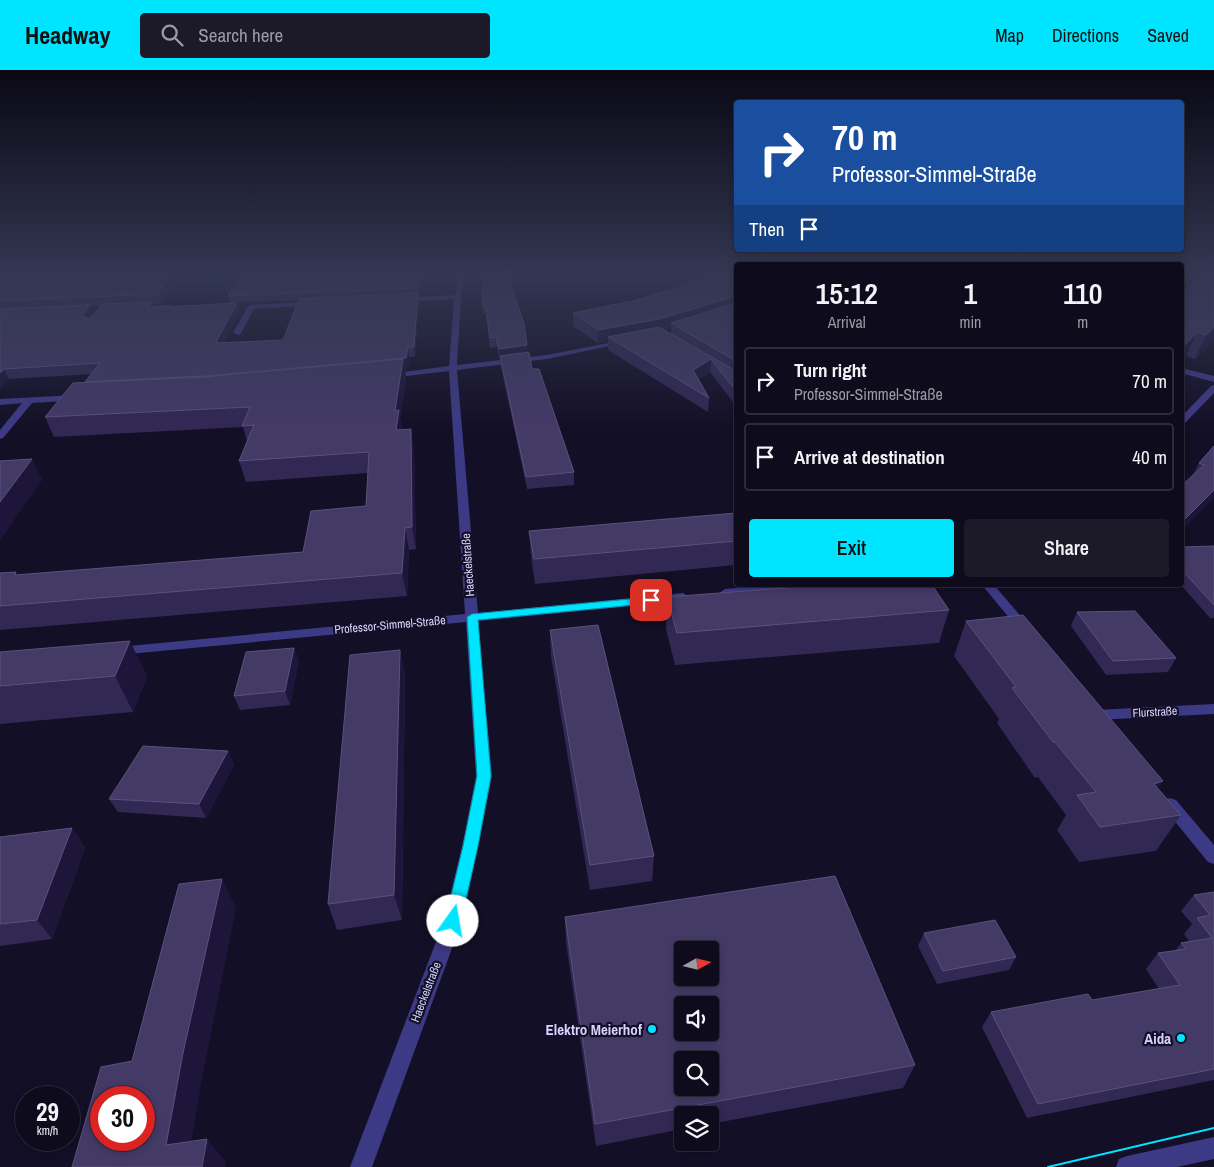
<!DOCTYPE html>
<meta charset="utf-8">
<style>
body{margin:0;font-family:"Archivo Narrow",sans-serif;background:#1c1929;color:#f1f3f6;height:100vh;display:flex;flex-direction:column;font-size:19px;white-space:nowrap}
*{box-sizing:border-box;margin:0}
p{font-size:16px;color:#9b9ba3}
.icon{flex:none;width:28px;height:28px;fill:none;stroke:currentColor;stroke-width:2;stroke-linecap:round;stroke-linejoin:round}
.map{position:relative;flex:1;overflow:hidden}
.drawer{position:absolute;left:734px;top:192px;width:450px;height:325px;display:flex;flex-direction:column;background:#0e0b1c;border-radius:5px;box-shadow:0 2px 8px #0003,0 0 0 1px #2e2b3b}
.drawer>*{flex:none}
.top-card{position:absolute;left:734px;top:30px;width:450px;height:152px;border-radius:5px;box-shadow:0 2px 8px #0003,0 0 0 1px #2e2b3b;background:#1a4fa0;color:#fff;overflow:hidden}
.needle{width:32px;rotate:82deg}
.buttons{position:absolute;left:674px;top:871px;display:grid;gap:10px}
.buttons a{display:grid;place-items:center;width:45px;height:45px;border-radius:5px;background:#0e0b1c;box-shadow:0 2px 8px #0003,0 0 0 1px #2e2b3b;font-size:25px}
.speed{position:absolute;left:15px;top:1016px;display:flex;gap:10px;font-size:25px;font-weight:700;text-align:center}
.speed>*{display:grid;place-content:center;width:65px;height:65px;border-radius:50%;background:#0e0b1c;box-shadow:0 2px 8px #0003,0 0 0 1px #2e2b3b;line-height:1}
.speed small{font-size:12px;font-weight:400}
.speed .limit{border:8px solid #d22;background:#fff;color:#111}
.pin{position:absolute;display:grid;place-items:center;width:42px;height:42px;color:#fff;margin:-21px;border-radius:10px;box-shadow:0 2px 8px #0006}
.me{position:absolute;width:55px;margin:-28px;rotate:13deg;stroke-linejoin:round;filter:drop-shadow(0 0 4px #0008)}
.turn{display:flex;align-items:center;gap:18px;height:105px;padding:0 15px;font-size:22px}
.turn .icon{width:65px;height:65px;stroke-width:2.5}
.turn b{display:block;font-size:35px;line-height:42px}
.then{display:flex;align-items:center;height:48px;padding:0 15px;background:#0003;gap:10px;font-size:19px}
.eta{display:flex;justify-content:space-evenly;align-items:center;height:85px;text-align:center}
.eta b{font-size:30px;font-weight:600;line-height:35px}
.cta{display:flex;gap:10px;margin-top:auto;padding:10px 15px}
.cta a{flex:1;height:58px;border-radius:5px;background:#00e5ff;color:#111;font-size:20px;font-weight:600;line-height:58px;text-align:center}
.cta a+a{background:#1c1929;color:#f1f3f6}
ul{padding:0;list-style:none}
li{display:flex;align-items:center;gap:15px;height:68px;margin:0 10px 8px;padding:0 5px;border:2px solid #2e2b3b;border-radius:5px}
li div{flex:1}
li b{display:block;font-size:19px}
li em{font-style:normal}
header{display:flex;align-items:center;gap:30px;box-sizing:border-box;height:70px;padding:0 25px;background:#00e5ff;color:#111}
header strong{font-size:24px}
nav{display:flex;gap:28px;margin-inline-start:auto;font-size:18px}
.search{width:350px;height:45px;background:#1c1929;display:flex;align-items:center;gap:12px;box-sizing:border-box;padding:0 18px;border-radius:5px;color:#9b9ba3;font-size:19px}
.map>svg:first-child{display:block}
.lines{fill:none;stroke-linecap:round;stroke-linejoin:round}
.path{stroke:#2fb8b0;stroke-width:2;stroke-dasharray:1 2.5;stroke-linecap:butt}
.service{fill:#3d3a85;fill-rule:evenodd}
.minor{fill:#3d3a85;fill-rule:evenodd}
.tertiary{fill:#3d3a85;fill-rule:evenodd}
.tram{stroke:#00e5ff;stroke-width:2}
.wall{fill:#312854;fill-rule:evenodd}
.shaded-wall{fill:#1d163a}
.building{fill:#433a66;stroke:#5a527e;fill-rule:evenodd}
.route{fill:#00e5ff;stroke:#0095a6}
.poi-dot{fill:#00e5ff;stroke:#130f26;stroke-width:2}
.labels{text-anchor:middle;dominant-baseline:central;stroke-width:4.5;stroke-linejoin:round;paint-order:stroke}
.street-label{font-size:12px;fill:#d9d4ff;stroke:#130f26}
.near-poi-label{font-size:15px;font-weight:bold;fill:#d9d4ff;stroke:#130f26;text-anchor:end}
</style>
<header>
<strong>Headway</strong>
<div class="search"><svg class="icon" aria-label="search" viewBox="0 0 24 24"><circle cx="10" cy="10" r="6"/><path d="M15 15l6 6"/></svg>Search here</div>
<nav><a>Map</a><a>Directions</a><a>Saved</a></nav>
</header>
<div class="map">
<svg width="1214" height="1097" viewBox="0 0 1214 1097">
<rect width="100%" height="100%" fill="#130f26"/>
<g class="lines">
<!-- path -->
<path class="path" d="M216,204L231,226"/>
<!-- service -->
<path class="service" d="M1214,634V644L1096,650L1091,649L1089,645L1091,641L1096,640Z"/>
<!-- minor -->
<g class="minor">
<path d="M459,204H465L461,227L457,295L547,285L624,270L628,272L547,289L457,300L478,543L683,523L689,527L683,531L478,551L492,706L478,777L462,851L372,1097H350L444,851L462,777L476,706L466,552L118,585L113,584L111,581L113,578L118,577L465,544L449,301L389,308L385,306L389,304L449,296L454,229L403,232L399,230L403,228L455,225Z"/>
<path d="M313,232L317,234L315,235L254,239L240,265L233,263L249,235Z"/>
<path d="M168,235H171V239L137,240L133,238L137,236Z"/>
<path d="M1181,298L1214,306V312L1181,303Z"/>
<path d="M1214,315V323L1184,354L1181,355V347L1211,316Z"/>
<path d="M77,325L80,326V330L32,333L3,368L0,369V360L22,333L0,335V329Z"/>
<path d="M771,515H816L810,519L725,527L719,523L725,519Z"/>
<path d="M982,515H994L1029,556L1031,559L1029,562H1021Z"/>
<path d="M1170,728L1176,730L1214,775V794L1208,792L1164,738L1162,734L1164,730Z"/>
</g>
<!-- tertiary -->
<path class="tertiary" d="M1214,1067V1089L1177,1097H1116L1119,1089L1127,1086Z"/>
<!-- tram -->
<path class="tram" d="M1048,1097L1214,1058"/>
</g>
<!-- wall -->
<g class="wall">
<path d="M0,204H162L160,208L170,207L173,216L161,233L153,234L154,238L237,233L240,243L223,273L283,270L299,230L230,233L228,226L420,204V225H418L419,233L415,287H409L408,299H405L406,308L400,348L402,360L414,379L416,479L409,480L407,526L0,560V503L18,505L303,482L366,436L368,403L246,412L239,391L247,372L243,357L54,367L45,347L85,313V312L91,304L9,309L0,319ZM101,236L94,244L91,237Z"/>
<path d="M736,204V336L710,302L699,309L709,328L708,342L608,280V271L598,273L573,256V243L633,231ZM671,257V264L663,260Z"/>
<path d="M1183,204H1214V271L1195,289L1186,286L1201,208Z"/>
<path d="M483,210L528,283L532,299L574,402V415L527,419L501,297L500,289H499L497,277L490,278L486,244H483L482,235Z"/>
<path d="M1214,376L1181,461L1193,405L1199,393Z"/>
<path d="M736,443V495L535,514L531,486L529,461Z"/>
<path d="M1214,476V548H1210L1181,515V477Z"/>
<path d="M667,527L949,540L939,573L675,595L666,559Z"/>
<path d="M1077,542L1176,588L1168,602L1106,605L1071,556Z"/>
<path d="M966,551L1158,719L1181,745L1156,781L1079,792L1057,760L1066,745L1038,707L1035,708L997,653L999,649L954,586Z"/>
<path d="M550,560L654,786L652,811L590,820L551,586Z"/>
<path d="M294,578L299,591L290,635L240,640L234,626Z"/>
<path d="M400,580L405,605L402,850L337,860L328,834Z"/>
<path d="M0,582L147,606L133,642L0,654Z"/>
<path d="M228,681L234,695L206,748L118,742L109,729Z"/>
<path d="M72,758L85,778L52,869L0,876V767Z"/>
<path d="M1214,822V1010L1027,1048L982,957L991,942L1092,930L1159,919L1146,899L1158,883L1175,881L1181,873L1189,871L1184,864L1192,854L1181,841L1194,825Z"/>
<path d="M565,847L915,995L903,1018L710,1054V1045H682V1059L596,1076L566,873Z"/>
<path d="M924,863L1016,887L1009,900L937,914L918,876Z"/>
</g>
<!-- shaded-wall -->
<g class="shaded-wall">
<path d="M117,204H127L119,214L116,205Z"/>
<path d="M153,204H162L154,217L151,208Z"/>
<path d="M419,204H420V225L419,218Z"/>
<path d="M170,207L173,216L161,233L158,224Z"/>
<path d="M418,223L419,233L415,287L414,277Z"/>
<path d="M736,226V238L671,253V257L659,261L608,267V271L598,273V260Z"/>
<path d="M152,232L155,242L148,238Z"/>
<path d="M237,233L240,243L221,279L216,272Z"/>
<path d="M90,235L94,244L86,255L82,246Z"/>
<path d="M1214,257V271L1195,289L1206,265Z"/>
<path d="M1197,262L1186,286L1181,292V279Z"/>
<path d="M527,275L528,285L499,289V279Z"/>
<path d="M408,277L409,287L408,299H405L406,308L400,348L402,360H396L209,316L206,306Z"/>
<path d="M711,289L710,302L693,313V300Z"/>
<path d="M4,299L9,309L0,319V303Z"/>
<path d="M411,359L414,379L416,479L412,457Z"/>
<path d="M32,389L42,410L0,470V432Z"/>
<path d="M1214,420V428L1181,461V453Z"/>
<path d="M405,458L409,480L407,526L402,503Z"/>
<path d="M130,571L147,606L133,642L115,606Z"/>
<path d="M294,578L299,591L290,635L285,621Z"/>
<path d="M400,580L405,605L402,850L394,825Z"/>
<path d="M228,681L234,695L206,748L199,734Z"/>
<path d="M1163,711L1140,747L1154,714Z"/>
<path d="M72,758L85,778L52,869L37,850Z"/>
<path d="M222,809L236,838L202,1009L187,1097L166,1075L183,983Z"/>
<path d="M207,1069L226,1092L225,1097H202Z"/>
</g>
<!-- building -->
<g class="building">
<path d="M28,204H117L116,205L117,208L123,209L127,204H153L151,208L170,207L158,224L0,231V206Z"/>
<path d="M241,204H419V218L228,226Z"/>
<path d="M483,204H507L524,253L527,275L499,279L496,267L490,268L485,234L482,235L483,210Z"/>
<path d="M718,204H736V226L659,249L598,260L573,243L633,231Z"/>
<path d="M1206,204H1214V257L1206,265L1197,262L1181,279V222Z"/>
<path d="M418,223L414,277H408L406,288L206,306L85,312L100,293L4,299L0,303V239L90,235L82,246L89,249L103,234L152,232L148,238L237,233L216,272H218L217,273L283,270L299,229Z"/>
<path d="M736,233V291L671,253Z"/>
<path d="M659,257L736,301V321L711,289L693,300L709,328L608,267Z"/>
<path d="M529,282L532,299H539L574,402L526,407L500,286Z"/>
<path d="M403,289L395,341L399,340L396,360L411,359L412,457L405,458L402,503L0,536V503L16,502L15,505L303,482L311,441L366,436L369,382L239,391L254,355L242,356L250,337L45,347L73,313L203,307Z"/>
<path d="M1214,376V420L1181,453V416L1204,395L1199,393Z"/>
<path d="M32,389L0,432V391Z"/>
<path d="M736,443V471L534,489L529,461Z"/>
<path d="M1214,476V535L1181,499V477Z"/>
<path d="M825,515H932L949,540L677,563L667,527Z"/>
<path d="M1135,541L1176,588L1113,591L1077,542Z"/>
<path d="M1023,545L1163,711L1154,714L1181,745L1100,757L1077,725L1096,722L1055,672H1053L1012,618L1016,617L966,551Z"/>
<path d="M598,555L654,786L590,795L550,560Z"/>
<path d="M130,571L115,606L0,616V582Z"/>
<path d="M294,578L285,621L234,626L246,582Z"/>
<path d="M400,580L394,825L328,834L350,585Z"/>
<path d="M143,676L228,681L199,734L109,729Z"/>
<path d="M72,758L37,850L0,854V767Z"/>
<path d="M835,806L915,995L595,1054L565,847ZM682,880H710V908H682ZM682,935H710V962H682ZM682,990H710V1018H682Z"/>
<path d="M222,809L183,983L166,1075L207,1069L202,1097H72L101,997L132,991L179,814ZM101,1028H144V1070H101Z"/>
<path d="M1214,822V999L1038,1034L991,942L1088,924L1092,930L1180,915L1158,883L1186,879L1181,873L1212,868L1197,848L1210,845L1194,825Z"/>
<path d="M995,850L1016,887L943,901L924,863Z"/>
</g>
<!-- sky -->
<linearGradient id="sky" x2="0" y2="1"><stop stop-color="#0a0815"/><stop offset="0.57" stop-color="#333752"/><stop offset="1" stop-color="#333752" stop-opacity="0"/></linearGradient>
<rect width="1214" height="358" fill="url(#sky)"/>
<!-- route -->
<path class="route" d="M651,527L656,530L655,533L478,550L491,706L478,776L461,851L459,856L453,858L447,856L445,851L463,776L477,706L467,547L472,544Z"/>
<!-- markers -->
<g class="poi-dot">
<circle cx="652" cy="959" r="5"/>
<circle cx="1181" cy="968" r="5"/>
</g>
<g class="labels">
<!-- street labels -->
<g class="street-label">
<text transform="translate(468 495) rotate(-94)">Haeckelstraße</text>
<text transform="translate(390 555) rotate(-5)">Professor-Simmel-Straße</text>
<text transform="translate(1155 642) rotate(-3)">Flurstraße</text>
<text transform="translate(426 922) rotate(-69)">Haeckelstraße</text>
</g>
<!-- near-poi labels -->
<g class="near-poi-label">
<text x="642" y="959">Elektro Meierhof</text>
<text x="1171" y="968">Aida</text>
</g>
</g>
</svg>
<div class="buttons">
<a><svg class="needle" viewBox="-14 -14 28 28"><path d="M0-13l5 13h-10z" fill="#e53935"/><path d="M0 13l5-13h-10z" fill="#9b9ba3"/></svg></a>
<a><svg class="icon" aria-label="sound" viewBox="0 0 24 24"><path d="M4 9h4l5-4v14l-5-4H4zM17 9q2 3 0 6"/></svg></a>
<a><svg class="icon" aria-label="search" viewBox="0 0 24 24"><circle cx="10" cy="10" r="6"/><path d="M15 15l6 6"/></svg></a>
<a><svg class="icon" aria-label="layers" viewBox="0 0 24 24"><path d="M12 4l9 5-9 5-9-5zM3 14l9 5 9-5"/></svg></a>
</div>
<div class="speed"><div>29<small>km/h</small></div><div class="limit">30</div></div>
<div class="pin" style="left:651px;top:530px;background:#d93025"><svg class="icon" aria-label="arrive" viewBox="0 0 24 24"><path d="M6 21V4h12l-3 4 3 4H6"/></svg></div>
<svg class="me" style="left:453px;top:851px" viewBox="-20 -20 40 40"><circle r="19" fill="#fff"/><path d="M0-13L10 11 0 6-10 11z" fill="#00e5ff"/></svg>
<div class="top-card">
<div class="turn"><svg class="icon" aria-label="right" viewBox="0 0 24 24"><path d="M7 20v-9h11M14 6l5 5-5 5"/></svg><div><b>70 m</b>Professor-Simmel-Straße</div></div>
<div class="then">Then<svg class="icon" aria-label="arrive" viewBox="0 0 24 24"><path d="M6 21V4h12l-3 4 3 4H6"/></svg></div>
</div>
<section class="drawer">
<div class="eta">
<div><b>15:12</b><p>Arrival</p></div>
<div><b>1</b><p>min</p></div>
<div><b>110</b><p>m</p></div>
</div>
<ul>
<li><svg class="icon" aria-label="right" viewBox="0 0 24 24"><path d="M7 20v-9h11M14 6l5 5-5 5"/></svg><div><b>Turn right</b><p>Professor-Simmel-Straße</p></div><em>70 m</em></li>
<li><svg class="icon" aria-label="arrive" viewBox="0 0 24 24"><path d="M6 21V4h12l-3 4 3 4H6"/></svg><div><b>Arrive at destination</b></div><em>40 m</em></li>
</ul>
<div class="cta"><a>Exit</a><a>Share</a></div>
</section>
</div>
